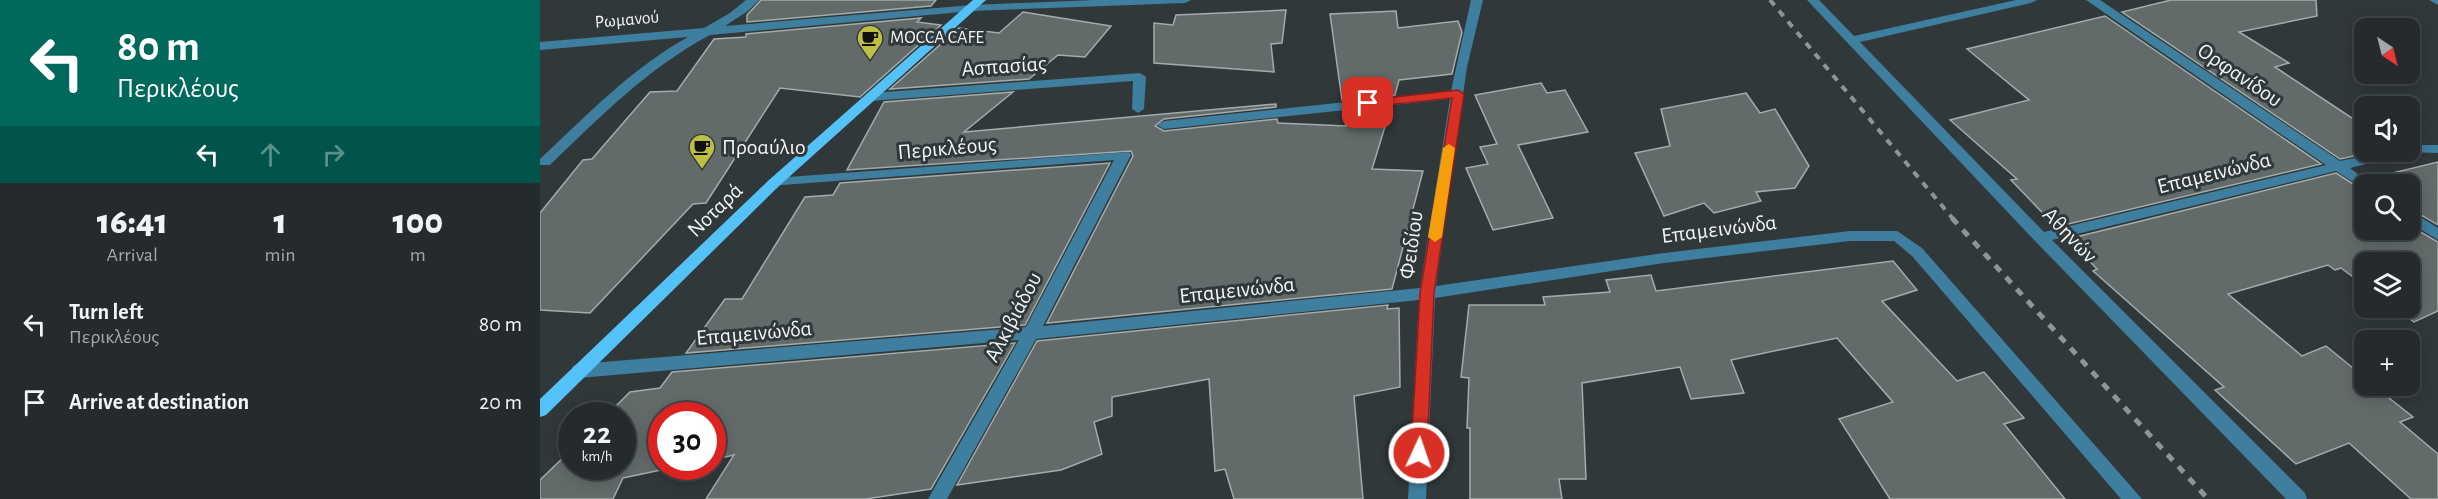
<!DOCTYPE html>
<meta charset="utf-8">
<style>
body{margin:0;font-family:"Alegreya Sans",sans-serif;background:#313638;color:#f1f3f6;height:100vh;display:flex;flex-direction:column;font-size:22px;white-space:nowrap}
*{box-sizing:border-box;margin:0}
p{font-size:20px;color:#a3a7a9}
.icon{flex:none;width:33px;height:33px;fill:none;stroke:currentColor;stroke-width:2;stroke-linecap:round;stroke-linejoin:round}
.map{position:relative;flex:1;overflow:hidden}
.panel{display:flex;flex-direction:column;background:#252a2c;width:540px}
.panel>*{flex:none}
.guide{background:#00695c;color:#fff;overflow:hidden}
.needle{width:39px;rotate:145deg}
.fabs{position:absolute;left:1814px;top:18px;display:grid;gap:12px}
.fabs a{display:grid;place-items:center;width:66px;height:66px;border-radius:12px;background:#252a2c;box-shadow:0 3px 15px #0003,0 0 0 2px #424648;font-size:30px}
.speed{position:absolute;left:18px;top:402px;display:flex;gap:12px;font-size:30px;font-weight:700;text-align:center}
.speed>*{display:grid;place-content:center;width:78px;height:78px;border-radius:50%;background:#252a2c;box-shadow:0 3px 15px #0003,0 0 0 2px #424648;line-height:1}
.speed small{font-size:15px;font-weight:400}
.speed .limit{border:9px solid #d22;background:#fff;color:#111}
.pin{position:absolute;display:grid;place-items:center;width:51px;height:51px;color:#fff;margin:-26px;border-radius:12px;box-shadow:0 3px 9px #0006}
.me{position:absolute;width:66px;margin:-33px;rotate:3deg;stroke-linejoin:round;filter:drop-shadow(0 0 4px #0008)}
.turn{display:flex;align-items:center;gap:21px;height:126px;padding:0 18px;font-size:27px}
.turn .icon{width:78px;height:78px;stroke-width:2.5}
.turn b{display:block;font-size:42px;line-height:51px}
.lanes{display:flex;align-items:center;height:57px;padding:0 18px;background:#0003;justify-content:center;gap:30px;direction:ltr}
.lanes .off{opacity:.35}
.eta{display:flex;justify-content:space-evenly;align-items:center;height:102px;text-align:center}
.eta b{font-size:36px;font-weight:800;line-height:42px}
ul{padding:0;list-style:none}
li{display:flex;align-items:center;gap:18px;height:78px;padding:0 18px}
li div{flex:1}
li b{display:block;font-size:22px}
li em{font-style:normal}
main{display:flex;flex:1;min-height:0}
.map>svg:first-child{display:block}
.building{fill:#636b6a;stroke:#a3acab;stroke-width:1.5}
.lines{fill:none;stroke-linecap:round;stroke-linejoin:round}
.minor{fill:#3e7e9f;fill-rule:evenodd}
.major{fill:#54c1f7;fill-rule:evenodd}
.rail-far1{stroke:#8f9596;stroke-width:4;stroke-dasharray:7 7;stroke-linecap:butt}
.rail{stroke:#8f9596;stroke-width:5;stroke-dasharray:8 8;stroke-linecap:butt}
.route{fill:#d93025;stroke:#8d1f18;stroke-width:1.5}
.slow{fill:#f59e0b}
.labels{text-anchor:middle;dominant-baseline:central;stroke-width:6;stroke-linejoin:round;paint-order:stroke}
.far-street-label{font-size:18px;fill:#f0f5f6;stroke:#31383a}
.far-poi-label{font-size:18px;fill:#f0f5f6;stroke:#31383a;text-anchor:start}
.street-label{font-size:22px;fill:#f0f5f6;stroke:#31383a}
.poi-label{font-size:22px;fill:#f0f5f6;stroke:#31383a;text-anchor:start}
</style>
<main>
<section class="panel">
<div class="guide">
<div class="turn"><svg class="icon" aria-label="left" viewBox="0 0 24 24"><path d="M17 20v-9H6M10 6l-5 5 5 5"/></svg><div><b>80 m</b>Περικλέους</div></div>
<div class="lanes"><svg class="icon" aria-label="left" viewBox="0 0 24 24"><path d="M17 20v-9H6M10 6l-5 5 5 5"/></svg><svg class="icon off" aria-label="ahead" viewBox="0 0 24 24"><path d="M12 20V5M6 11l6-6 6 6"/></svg><svg class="icon off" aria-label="right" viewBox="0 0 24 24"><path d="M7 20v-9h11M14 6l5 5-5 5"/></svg></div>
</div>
<div class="eta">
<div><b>16:41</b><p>Arrival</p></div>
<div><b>1</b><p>min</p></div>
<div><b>100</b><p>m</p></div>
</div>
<ul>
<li><svg class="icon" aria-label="left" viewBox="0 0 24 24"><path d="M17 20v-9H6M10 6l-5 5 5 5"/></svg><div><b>Turn left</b><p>Περικλέους</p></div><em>80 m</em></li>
<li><svg class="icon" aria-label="arrive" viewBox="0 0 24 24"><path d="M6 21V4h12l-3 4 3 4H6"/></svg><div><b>Arrive at destination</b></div><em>20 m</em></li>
</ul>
</section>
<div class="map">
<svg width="1898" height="499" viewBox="0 0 1898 499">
<rect width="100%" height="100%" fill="#31383a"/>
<!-- building -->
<g class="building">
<path d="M221,0H396L391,6L207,22V15Z"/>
<path d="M1631,0H1776L1777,16L1699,32L1749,63L1735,67L1824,126V154L1800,159L1582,12Z"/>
<path d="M746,10L742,43L731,44L734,72L614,63V23L633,25L636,15Z"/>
<path d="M856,11L858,28L918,21L922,32L912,74L859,80L855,95L802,100L790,14Z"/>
<path d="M483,12L571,26L545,57L518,55L489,79L350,89L419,28L459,33Z"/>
<path d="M1565,16L1781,164L1516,227L1471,180L1477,179L1410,120L1489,100L1427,49Z"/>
<path d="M381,18L377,22L401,25L320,97L240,88L166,203L153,204L50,313L0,310V213L43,160L52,159L110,92L137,91L174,39L206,37V34Z"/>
<path d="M1001,83L1007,93L1025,90L1048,132L978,145L1013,218L953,230L926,168L948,164L940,147L957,144L935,95Z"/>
<path d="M473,92L424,132L736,104V107L624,119L615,126L624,131L737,119L738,123L806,126L804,112L851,107L832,169L883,171L852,289L507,323L593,156L591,151L307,170L344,102Z"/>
<path d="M1206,93L1220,113L1235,109L1269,166L1255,188L1216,192L1221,201L1174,213L1164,203L1124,216L1095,153L1130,146L1121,109Z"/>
<path d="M1898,162V225L1869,208V184H1833L1828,179Z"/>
<path d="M570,163L485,325L146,353L185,299H202L265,197L293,195L300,183Z"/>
<path d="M1796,173L1824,191V230H1869V225L1898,242V311L1874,322L1855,308H1869V262H1824V285L1801,268L1795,270L1788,265L1688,294L1762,356L1786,346L1824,377V386H1834L1873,417L1860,422L1898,454V499H1871L1809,443L1756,464L1675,390L1684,387L1553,271L1557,269L1528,239Z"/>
<path d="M1353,261L1377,290L1342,301L1417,381L1444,372L1484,418L1464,424L1525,499H1350L1299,419L1353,402L1297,338L1191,360L1204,393L1151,399L1140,367L1042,383L1046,479H1019L1022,499H930V428H927L929,378L921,377L929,305H1005L1003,297L1070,292L1066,280L1111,275L1116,291Z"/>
<path d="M848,305L847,309L859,308L860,387L814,396L823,499H694L685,469L675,471L669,379L572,397V416L554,422L562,454L521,470L417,485L497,341Z"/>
<path d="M475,343L391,489L326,499H166L194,455L172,460V416H122V466H140L83,478L73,499H0V480L32,449V466H82V416H66L90,392L120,388L132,372Z"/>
</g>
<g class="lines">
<!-- minor -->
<g class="minor">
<path d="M206,0H219L208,11L185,26L432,5L554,0H651L645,3L432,11L170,35C108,68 60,117 10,165H0V159C47,115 92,68 148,37L0,50V42L164,28L190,13Z"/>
<path d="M931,0H943L927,67L896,286L1124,253L1310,231H1357L1382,248L1602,499H1581L1372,256L1354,241H1310L1124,263L895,298L886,499H868L879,300L496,339L407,499H388L479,340L39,378L33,376L31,371L33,366L39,364L486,327L574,160L229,186L227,183L229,180L234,178L589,152L591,155L503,326L880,288L910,99L624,129L617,125L624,121L911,91Z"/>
<path d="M1267,0H1279L1314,36L1476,0H1497L1491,3L1320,42L1504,232L1786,165L1546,0H1560L1800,161L1842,152H1869V145H1898V153L1865,152L1863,155L1810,168L1831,184H1824V189L1796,171L1512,240L1765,493L1767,499H1746L1496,242Z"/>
<path d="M1889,0H1898V5Z"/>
<path d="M600,73L606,77L604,109L598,113L592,109L593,81L331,101L325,97L331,93Z"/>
<path d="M1869,210L1898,228V240L1869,222Z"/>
</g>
<!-- major -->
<path class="major" d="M433,0H446L239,186L6,415L0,417V399L229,180Z"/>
<!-- rail-far1 -->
<path class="rail-far1" d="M1230,0L1414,220"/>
<!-- rail -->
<path class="rail" d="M1412,218L1668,499"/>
</g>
<!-- route -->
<path class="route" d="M918,90L924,94L894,293L887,453L885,458L879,460L873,458L871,453L880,293L912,98L828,107L822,103L828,100Z"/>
<!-- slow -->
<path class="slow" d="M909,144L915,148L902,237L895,242L888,237L903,148Z"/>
<!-- icons -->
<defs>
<g id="cafe-pin" transform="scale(1.35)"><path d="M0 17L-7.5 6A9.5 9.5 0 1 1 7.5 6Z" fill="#bdbf43" stroke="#31383a"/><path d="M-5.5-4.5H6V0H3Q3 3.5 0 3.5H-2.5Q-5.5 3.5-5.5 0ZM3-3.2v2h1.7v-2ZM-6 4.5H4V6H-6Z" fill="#111"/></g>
</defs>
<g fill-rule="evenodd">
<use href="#cafe-pin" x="330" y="38"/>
<use href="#cafe-pin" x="162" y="147"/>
</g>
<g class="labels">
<!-- far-street labels -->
<g class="far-street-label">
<text transform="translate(87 20) rotate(-5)">Ρωμανού</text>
</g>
<!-- far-poi labels -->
<g class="far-poi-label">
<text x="350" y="38">MOCCA CAFE</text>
</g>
<!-- street labels -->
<g class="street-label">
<text transform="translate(464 66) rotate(-4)">Ασπασίας</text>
<text transform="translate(1700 75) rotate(34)">Ορφανίδου</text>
<text transform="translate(407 148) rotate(-5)">Περικλέους</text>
<text transform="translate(1674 173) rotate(-14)">Επαμεινώνδα</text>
<text transform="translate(175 210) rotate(-44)">Νοταρά</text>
<text transform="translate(1179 229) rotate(-7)">Επαμεινώνδα</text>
<text transform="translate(1530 235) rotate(46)">Αθηνών</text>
<text transform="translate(871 245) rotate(-82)">Φειδίου</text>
<text transform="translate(697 290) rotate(-6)">Επαμεινώνδα</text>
<text transform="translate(473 317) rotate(-62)">Αλκιβιάδου</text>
<text transform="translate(214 333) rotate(-5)">Επαμεινώνδα</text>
</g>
<!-- poi labels -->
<g class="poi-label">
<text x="182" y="147">Προαύλιο</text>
</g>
</g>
</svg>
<div class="fabs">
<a><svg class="needle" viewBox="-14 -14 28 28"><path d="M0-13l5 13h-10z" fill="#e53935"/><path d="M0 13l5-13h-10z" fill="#a3a7a9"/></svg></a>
<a><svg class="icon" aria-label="sound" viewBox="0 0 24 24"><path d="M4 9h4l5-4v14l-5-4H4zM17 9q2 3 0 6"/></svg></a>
<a><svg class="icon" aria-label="search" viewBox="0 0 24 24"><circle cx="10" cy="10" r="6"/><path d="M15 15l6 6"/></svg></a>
<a><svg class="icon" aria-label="layers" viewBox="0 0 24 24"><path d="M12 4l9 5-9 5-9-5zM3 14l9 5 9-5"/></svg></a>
<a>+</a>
</div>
<div class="speed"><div>22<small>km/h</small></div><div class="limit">30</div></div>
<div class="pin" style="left:828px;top:103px;background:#d93025"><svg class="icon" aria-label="arrive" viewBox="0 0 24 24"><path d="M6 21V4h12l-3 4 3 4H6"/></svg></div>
<svg class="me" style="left:879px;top:453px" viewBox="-20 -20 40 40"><circle r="17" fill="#d93025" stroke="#fff" stroke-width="3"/><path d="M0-11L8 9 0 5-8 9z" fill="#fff"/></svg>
</div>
</main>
